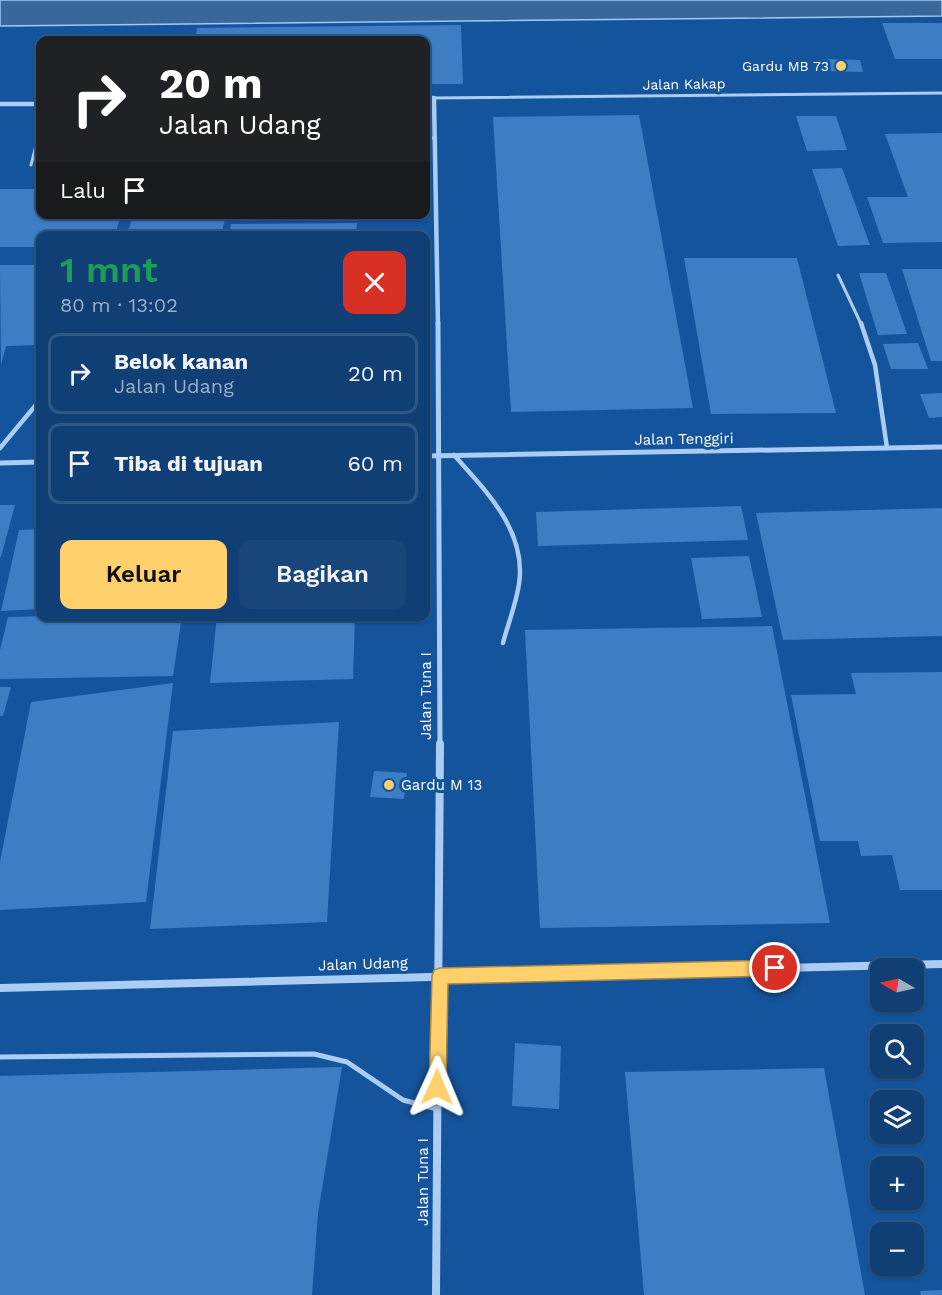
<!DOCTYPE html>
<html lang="id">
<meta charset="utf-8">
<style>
body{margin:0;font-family:"Work Sans",sans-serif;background:#18467a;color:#f1f3f6;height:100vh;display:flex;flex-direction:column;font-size:22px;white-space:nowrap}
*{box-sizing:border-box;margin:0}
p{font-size:20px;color:#9bafc5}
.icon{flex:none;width:33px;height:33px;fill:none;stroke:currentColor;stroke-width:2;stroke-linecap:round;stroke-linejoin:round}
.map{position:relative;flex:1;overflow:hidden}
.details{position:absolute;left:36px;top:231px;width:394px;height:390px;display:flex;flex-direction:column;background:#0f3f75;border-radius:12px;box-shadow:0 2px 4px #0004,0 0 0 2px #2f5887}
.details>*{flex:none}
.guide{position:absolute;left:36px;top:36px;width:394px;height:183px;border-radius:12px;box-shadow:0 2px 4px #0004,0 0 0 2px #2f5887;background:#202124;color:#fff;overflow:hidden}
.needle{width:39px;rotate:279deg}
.buttons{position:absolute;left:870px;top:958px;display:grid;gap:12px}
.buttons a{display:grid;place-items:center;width:54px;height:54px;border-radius:12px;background:#0f3f75;box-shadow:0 2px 4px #0004,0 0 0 2px #2f5887;font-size:30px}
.pin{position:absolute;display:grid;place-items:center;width:51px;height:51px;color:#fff;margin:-26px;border:3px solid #fff;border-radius:50%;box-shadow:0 2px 6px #0007}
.me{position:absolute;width:66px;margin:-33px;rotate:1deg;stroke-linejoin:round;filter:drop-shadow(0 0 4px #0008)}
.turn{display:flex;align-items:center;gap:21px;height:126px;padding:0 24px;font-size:27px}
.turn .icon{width:78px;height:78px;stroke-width:2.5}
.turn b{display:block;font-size:42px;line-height:51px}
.then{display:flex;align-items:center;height:57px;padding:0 24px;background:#0003;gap:12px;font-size:22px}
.round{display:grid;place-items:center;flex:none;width:63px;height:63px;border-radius:12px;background:#18467a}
.head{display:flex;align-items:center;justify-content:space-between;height:102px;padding:0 24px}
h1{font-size:36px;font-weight:600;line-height:45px;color:#1e9e55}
.cta{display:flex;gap:12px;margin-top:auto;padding:12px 24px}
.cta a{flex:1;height:69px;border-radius:12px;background:#ffd06c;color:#111;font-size:24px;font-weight:600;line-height:69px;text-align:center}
.cta a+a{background:#18467a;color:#f1f3f6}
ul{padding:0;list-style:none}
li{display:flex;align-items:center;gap:18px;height:81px;margin:0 12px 9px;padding:0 12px;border:3px solid #2f5887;border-radius:12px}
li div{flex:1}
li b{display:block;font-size:22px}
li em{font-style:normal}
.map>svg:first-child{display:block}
.water{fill:#39669b;stroke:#9dc9f6;stroke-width:1.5}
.building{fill:#3d7dc3}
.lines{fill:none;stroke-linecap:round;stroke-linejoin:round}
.service-far2{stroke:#aacdf3;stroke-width:3}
.service-far1{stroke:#aacdf3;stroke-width:4.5}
.service{stroke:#aacdf3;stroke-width:5}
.minor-far2{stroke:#aacdf3;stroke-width:4.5}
.minor-far1{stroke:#aacdf3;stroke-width:5}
.minor{stroke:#aacdf3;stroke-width:8}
.route{fill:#ffd06c;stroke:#a68746;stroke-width:1.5}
.poi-dot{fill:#ffd06c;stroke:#14549c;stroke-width:2}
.labels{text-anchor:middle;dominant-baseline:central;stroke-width:6;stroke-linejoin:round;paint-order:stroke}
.far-poi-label{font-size:14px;fill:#fff;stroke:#14549c;text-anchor:end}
.far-street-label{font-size:14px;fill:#fff;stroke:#14549c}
.street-label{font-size:15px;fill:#fff;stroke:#14549c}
.poi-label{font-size:15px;fill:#fff;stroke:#14549c;text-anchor:start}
</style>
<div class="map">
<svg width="942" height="1295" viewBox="0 0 942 1295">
<rect width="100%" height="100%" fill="#14549c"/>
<!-- water -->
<path class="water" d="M0,0H942V16L0,26Z"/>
<!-- building -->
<g class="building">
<path d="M882,23H942V59H895Z"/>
<path d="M461,25L463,84H426V40H195L197,28Z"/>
<path d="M819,59L860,60L863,72L821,71Z"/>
<path d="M639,115L693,408L511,412L493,117Z"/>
<path d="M796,116H836L847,150L807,151Z"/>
<path d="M942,133V242L883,243L867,197H908L885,134Z"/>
<path d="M842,168L870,245L838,246L812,169Z"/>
<path d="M0,189H40V214H121L115,236H40V247H0Z"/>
<path d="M133,214H226L221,236H127Z"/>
<path d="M231,214H394L393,221L230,219Z"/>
<path d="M357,223L356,236H229L231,224Z"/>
<path d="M684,258H797L836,413L711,414Z"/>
<path d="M0,265H40V345L6,346L1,365Z"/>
<path d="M902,269H942V361H931Z"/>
<path d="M859,273H886L907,334L878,335Z"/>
<path d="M918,343L928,369H891L883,344Z"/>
<path d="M942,393V417L929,418L920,394Z"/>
<path d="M0,505H15L1,557H0Z"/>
<path d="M741,506L748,540L538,546L536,512Z"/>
<path d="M942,508V636L783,640L756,513Z"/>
<path d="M40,529V609L1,611L19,530Z"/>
<path d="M749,556L762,617L702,619L691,558Z"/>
<path d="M51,616H182L173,676L0,679V650L8,617Z"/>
<path d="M217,616H355L353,679L210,683Z"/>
<path d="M772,626L830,923L540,928L525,630Z"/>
<path d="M942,672V890H900L892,855L861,856L858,841H820L791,695L856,694L851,673Z"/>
<path d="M173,683L146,902L0,910V862L31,702Z"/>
<path d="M0,687H11L3,716H0Z"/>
<path d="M339,722L327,922L150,929L173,731Z"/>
<path d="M374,771L407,773L404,799L370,797Z"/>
<path d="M515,1043L561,1046L559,1109L512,1106Z"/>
<path d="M342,1067L318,1213L312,1295H0V1076Z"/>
<path d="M824,1068L865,1295H644L625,1072Z"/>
<path d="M942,1290V1295H921L920,1291Z"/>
</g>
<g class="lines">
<!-- service-far2 -->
<g class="service-far2">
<path d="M434,98L942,93"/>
<path d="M426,138H435"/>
<path d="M31,165L40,129"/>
<path d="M838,275L861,324"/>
</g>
<!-- service-far1 -->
<g class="service-far1">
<path d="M861,323L875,365L887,448"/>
<path d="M0,448L40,400"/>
<path d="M454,455C486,491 527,531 519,584C516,604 508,624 503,643"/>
</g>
<!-- service -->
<path class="service" d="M0,1057L314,1054L347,1062L403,1100L437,1109"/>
<!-- minor-far2 -->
<g class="minor-far2">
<path d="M426,98H434L438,324"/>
<path d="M0,104H40"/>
</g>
<!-- minor-far1 -->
<g class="minor-far1">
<path d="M438,323L440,746"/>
<path d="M426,456L942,447"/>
<path d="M0,463L40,462"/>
</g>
<!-- minor -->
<g class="minor">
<path d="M0,988L942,964"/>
<path d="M436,1295L440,744"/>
</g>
</g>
<!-- route -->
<path class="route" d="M775,960L780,962L783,968L780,973L775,976L448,984L446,1087L443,1093L437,1096L431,1093L429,1087L432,976L434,970L440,968Z"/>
<!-- markers -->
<g class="poi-dot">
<circle cx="841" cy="66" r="6"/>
<circle cx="389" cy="785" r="6"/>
</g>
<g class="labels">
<!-- far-poi labels -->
<g class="far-poi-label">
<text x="829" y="66">Gardu MB 73</text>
</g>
<!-- far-street labels -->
<g class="far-street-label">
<text transform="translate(684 84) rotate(-1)">Jalan Kakap</text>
</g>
<!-- street labels -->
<g class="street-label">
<text transform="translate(684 439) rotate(-1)">Jalan Tenggiri</text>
<text transform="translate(426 696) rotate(-90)">Jalan Tuna I</text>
<text transform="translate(363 964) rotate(-2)">Jalan Udang</text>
<text transform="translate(423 1182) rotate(-90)">Jalan Tuna I</text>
</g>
<!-- poi labels -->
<g class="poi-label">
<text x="401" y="785">Gardu M 13</text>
</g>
</g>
</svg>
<div class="buttons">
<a><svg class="needle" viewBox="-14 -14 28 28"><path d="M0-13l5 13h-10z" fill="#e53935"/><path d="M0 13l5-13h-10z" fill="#9bafc5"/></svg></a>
<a><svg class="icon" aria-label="search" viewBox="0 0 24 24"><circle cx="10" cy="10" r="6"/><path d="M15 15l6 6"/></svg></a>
<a><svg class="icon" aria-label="layers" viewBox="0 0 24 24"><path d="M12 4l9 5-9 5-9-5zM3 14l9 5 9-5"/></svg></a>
<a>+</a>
<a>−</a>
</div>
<div class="pin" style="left:775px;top:968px;background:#d93025"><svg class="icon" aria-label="arrive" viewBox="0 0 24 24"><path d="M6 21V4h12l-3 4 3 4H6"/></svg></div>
<svg class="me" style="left:437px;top:1087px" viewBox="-20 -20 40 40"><path d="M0-17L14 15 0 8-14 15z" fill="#ffd06c" stroke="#fff" stroke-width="4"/></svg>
<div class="guide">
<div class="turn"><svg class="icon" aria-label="right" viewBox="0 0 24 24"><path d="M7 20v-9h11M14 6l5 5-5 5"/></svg><div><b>20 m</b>Jalan Udang</div></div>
<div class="then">Lalu<svg class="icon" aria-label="arrive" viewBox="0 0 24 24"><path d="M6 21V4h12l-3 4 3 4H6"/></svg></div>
</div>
<section class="details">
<div class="head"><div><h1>1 mnt</h1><p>80 m · 13:02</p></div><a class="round" style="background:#d93025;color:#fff"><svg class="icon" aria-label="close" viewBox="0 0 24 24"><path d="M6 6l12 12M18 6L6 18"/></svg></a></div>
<ul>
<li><svg class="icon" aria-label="right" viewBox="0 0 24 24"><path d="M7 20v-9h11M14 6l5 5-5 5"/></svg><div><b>Belok kanan</b><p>Jalan Udang</p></div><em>20 m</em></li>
<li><svg class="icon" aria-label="arrive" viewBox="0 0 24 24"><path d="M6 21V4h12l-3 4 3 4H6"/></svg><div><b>Tiba di tujuan</b></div><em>60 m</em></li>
</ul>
<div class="cta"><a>Keluar</a><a>Bagikan</a></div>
</section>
</div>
